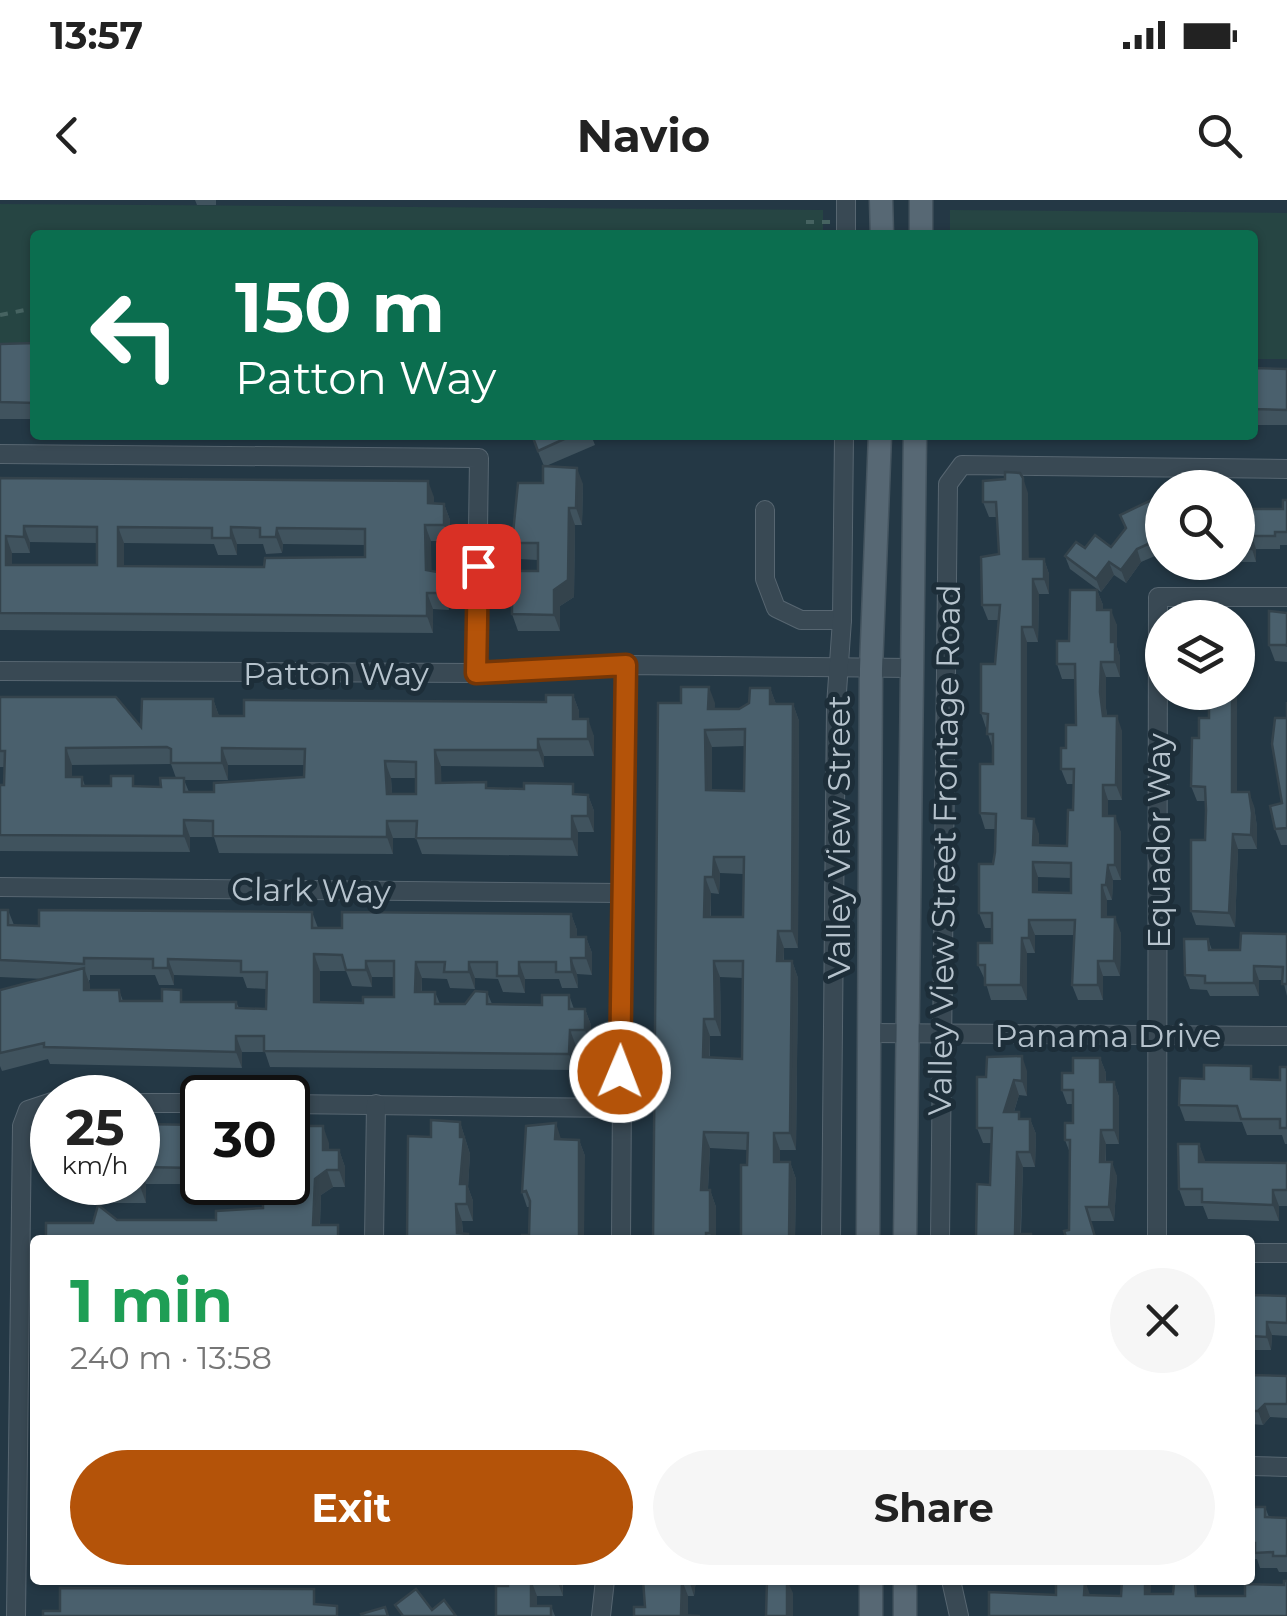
<!DOCTYPE html>
<meta charset="utf-8">
<style>
body{margin:0;font-family:Montserrat,sans-serif;background:#f6f6f6;color:#222;height:100vh;display:flex;flex-direction:column;font-size:38px;white-space:nowrap}
*{box-sizing:border-box;margin:0}
p{font-size:32px;color:#767676}
.icon{flex:none;width:55px;height:55px;fill:none;stroke:currentColor;stroke-width:2;stroke-linecap:round;stroke-linejoin:round}
.map{position:relative;flex:1;overflow:hidden}
.panel{position:absolute;left:30px;top:1035px;width:1225px;height:350px;display:flex;flex-direction:column;background:#fff;border-radius:10px;box-shadow:0 2px 8px #0004}
.panel>*{flex:none}
.banner{position:absolute;left:30px;top:30px;width:1228px;height:210px;border-radius:10px;box-shadow:0 2px 8px #0004;background:#0b6e4f;color:#fff;overflow:hidden}
.controls{position:absolute;left:1145px;top:270px;display:grid;gap:20px}
.controls a{display:grid;place-items:center;width:110px;height:110px;border-radius:50%;background:#fff;box-shadow:0 2px 8px #0004;font-size:50px}
.speed{position:absolute;left:30px;top:875px;display:flex;gap:20px;font-size:50px;font-weight:700;text-align:center}
.speed>*{display:grid;place-content:center;width:130px;height:130px;border-radius:50%;background:#fff;box-shadow:0 2px 8px #0004;line-height:1}
.speed small{font-size:25px;font-weight:400}
.speed .limit{border:5px solid #111;border-radius:15px;background:#fff;color:#111}
.pin{position:absolute;display:grid;place-items:center;width:85px;height:85px;color:#fff;margin:-42px;border-radius:20px;box-shadow:0 5px 15px #0006}
.me{position:absolute;width:110px;margin:-55px;rotate:1deg;stroke-linejoin:round;filter:drop-shadow(0 0 8px #0008)}
.turn{display:flex;align-items:center;gap:35px;height:210px;padding:0 40px;font-size:45px}
.turn .icon{width:130px;height:130px;stroke-width:2.5}
.turn b{display:block;font-size:70px;line-height:85px}
.round{display:grid;place-items:center;flex:none;width:105px;height:105px;border-radius:52px;background:#f6f6f6}
.summary{display:flex;align-items:center;justify-content:space-between;height:170px;padding:0 40px}
h1{font-size:60px;font-weight:700;line-height:75px;color:#1e9e55}
.button{display:flex;gap:20px;margin-top:auto;padding:20px 40px}
.button a{flex:1;height:115px;border-radius:60px;background:#b45309;color:#fff;font-size:40px;font-weight:700;line-height:115px;text-align:center}
.button a+a{background:#f6f6f6;color:#222}
.status{display:flex;justify-content:space-between;align-items:center;height:70px;padding:0 50px;background:#fff;direction:ltr}
.status svg{height:28px;fill:currentColor}
header{display:flex;justify-content:space-between;align-items:center;height:130px;padding:0 40px;background:#fff;font-size:45px;font-weight:700}
.map>svg:first-child{display:block}
.green{fill:#264543}
.lines{fill:none;stroke-linecap:round;stroke-linejoin:round}
.minor-casing{stroke:#576671;stroke-width:20}
.major-casing{stroke:#455560;stroke-width:25}
.path{stroke:#466361;stroke-width:4;stroke-dasharray:8 8;stroke-linecap:butt}
.minor{stroke:#394954;stroke-width:18}
.major{stroke:#576874;stroke-width:22}
.wall{fill:#40535e;fill-rule:evenodd}
.shaded-wall{fill:#34434c}
.building{fill:#4a606d;stroke:#34434c;stroke-width:2.5;fill-rule:evenodd}
.route-casing{stroke:#753606;stroke-width:25}
.route{stroke:#b45309;stroke-width:18}
.labels{text-anchor:middle;dominant-baseline:central;stroke-width:10;stroke-linejoin:round;paint-order:stroke}
.street-label{font-size:32px;fill:#b6c3cd;stroke:#1d2e39}
</style>
<div class="status"><b>13:57</b><svg viewBox="0 0 49 12"><path d="M0 12V9h3v3zM5 12V6h3v6zM10 12V3h3v9zM15 12V0h3v12zM26 1h20v11H26zM47 4h2v5h-2z"/></svg></div>
<header><svg class="icon" aria-label="back" viewBox="0 0 24 24"><path d="M15 5l-7 7 7 7"/></svg>Navio<svg class="icon" aria-label="search" viewBox="0 0 24 24"><circle cx="10" cy="10" r="6"/><path d="M15 15l6 6"/></svg></header>
<div class="map">
<svg width="1287" height="1416" viewBox="0 0 1287 1416">
<rect width="100%" height="100%" fill="#243845"/>
<!-- green -->
<g class="green">
<path d="M0,4L823,10V35H35V151H0Z"/>
<path d="M950,10L1287,13V159H1253L1252,35H950Z"/>
</g>
<g class="lines">
<!-- minor casing -->
<g class="minor-casing">
<g id="minor">
<path d="M846,35V0"/>
<path d="M0,254L479,258L476,473"/>
<path d="M765,310V379L776,408L801,420H842"/>
<path d="M0,471L476,473L625,465L911,468"/>
<path d="M0,687L622,693"/>
<path d="M868,833L1287,836"/>
<path d="M138,903H202"/>
<path d="M288,904L620,908"/>
<path d="M374,1040L376,904"/>
<path d="M621,1040L625,465"/>
<path d="M831,1040L836,506L842,420L844,235"/>
<path d="M940,1040L948,284L962,265L1287,269"/>
<path d="M1157,1040L1158,397H1287"/>
<path d="M1250,1053H1287"/>
<path d="M1250,1266L1287,1267"/>
<path d="M951,1380L959,1416"/>
<path d="M16,1416L22,926L28,910L52,902"/>
<path d="M601,1416L605,1380"/>
</g>
</g>
<!-- major casing -->
<g class="major-casing">
<g id="major">
<path d="M881,0L882,35"/>
<path d="M921,35V0"/>
<path d="M868,1040L871,469L880,235"/>
<path d="M905,1040L915,235"/>
<path d="M871,1380V1416"/>
<path d="M905,1380V1416"/>
</g>
</g>
<!-- path -->
<g class="path">
<path d="M806,22H831"/>
<path d="M0,115L35,108"/>
</g>
<!-- minor -->
<use href="#minor" class="minor"/>
<!-- major -->
<use href="#major" class="major"/>
</g>
<!-- wall -->
<g class="wall">
<path d="M195,0H216V5H197Z"/>
<path d="M35,143V219H0V144Z"/>
<path d="M1252,168L1287,169V225H1252Z"/>
<path d="M531,235H591L595,245L546,266L583,284L582,325H575L574,397L560,406V431H518L512,414L538,371V360L518,359L512,343L543,283L544,266Z"/>
<path d="M0,278L434,297V304H444L450,320V341H431V371L443,373L449,389V410L433,409V433L0,430ZM30,342L97,343V365H12V353H30ZM124,343L214,344L218,355H237V344H263L266,354L282,353L283,344L365,345V357L264,367L124,366Z"/>
<path d="M1028,293V359H1044L1049,374V394H1039L1038,442H1027V619L1039,634V645L1067,646L1073,610L1074,584H1067L1061,569L1066,548L1076,525L1075,479H1062L1057,464L1097,390L1103,405V410L1117,425V447L1120,457V477H1106V508L1107,516L1122,531V600H1108V616L1121,632V680H1113L1112,700H1107V717L1121,733L1120,776H1103V800H1078L1072,785L1075,735H1035V753H1027V800H991L985,780L978,765L992,743V728H985L979,713L995,652L996,629H985L980,613L993,564V549L981,513L995,464L998,420H988L982,405L999,354L997,317H989L983,302ZM1038,677L1071,678V693L1038,692Z"/>
<path d="M1162,295V340H1157L1162,353L1141,362L1126,383L1114,375L1101,392L1070,369L1065,356L1085,348L1111,347L1125,328L1120,315Z"/>
<path d="M1287,300V345H1280V349H1256V362H1238V309H1283Z"/>
<path d="M1287,413V462L1275,461L1269,445Z"/>
<path d="M770,488L776,504H793L799,521L798,748H784V761H792L798,778L796,950H780V962H790L796,979L795,1040H741L747,950L710,948L708,990H710L716,1007V1040H653L658,503H715L714,509H739ZM745,546L744,591L712,590V547ZM720,673L743,674V717H711V693L719,694ZM720,777L743,778L742,859L710,857V836H721Z"/>
<path d="M1195,492H1237V592L1254,606L1257,627V649H1238L1235,727L1196,725L1191,711L1205,640V601H1197L1191,586L1199,538L1209,518V501H1198Z"/>
<path d="M573,495L579,511V519L594,536V556H544V567L441,566V583L488,588L588,595L594,611V632H578V656L422,654L416,638H393V654L219,653L214,637H190V652L0,651V585H4V567H0V497L141,527L213,499L219,516H244L546,502ZM171,564L176,578L161,587L85,586L82,577H72V565ZM228,565H304V577L214,592H189L184,580H228ZM391,578H416V594H392Z"/>
<path d="M1287,502V645H1281L1275,629L1282,603Z"/>
<path d="M0,710H8L14,725L39,726L312,712L318,728H342L571,714L577,730V737H586L592,753V775L577,774L578,788H562L559,779H525V793L503,792L498,779L475,778V789L450,788L447,779L422,778V792H435L440,804H465L487,792L492,804L542,805L569,795L574,809H585L591,825V846H576L575,870L270,867L265,852H242V868L50,864L48,859L2,871L0,866V790L44,779L0,777ZM320,771H346L352,786L372,787V777H394V797L363,803L320,802ZM90,775H155L159,785H174V775L243,777L247,788L266,789V809L239,808L236,802L123,801L119,790H90L89,780H90Z"/>
<path d="M1287,734V796L1283,780H1259V796H1210L1207,790L1190,789L1185,775L1208,739L1212,750H1240Z"/>
<path d="M1100,858L1106,873V882H1114L1119,897V944H1106V962L1117,976L1114,1021H1091L1069,1030L1070,953L1065,940L1073,923V904H1067L1062,890L1073,873Z"/>
<path d="M1287,867V944H1285L1282,935H1247L1242,922L1185,921L1179,905L1256,879L1280,880Z"/>
<path d="M1027,871V896L1019,895L1014,912L1021,919H1030L1036,934L1035,967H1023L1021,1034L1033,1040H976L990,985L991,943H983L977,928L986,877Z"/>
<path d="M460,922L470,954L468,987L473,1001V1021H462L463,1034L407,1040L431,937Z"/>
<path d="M138,924L202,925V982H288L329,943V950H339L345,967V987H333L321,995L320,1025L93,1023L117,1020H216L263,1008V992L203,990L201,984H146V1003H114L111,993H70L67,985H53L47,968L52,947V982H138Z"/>
<path d="M561,939L579,940L585,956L530,1007H527L522,992Z"/>
<path d="M1199,944L1205,962L1287,963V1006H1279V1021L1208,1019L1203,1006H1185L1179,989Z"/>
<path d="M1250,1095L1287,1096V1136L1272,1135L1271,1150H1253L1250,1141Z"/>
<path d="M1250,1175L1287,1176V1218L1270,1217L1263,1225L1250,1224Z"/>
<path d="M1250,1307H1265L1269,1317L1287,1318V1372H1279L1277,1368H1260L1257,1359H1250Z"/>
<path d="M445,1380H473V1382H446Z"/>
<path d="M508,1380H570V1384H563V1396H537V1406H551L555,1416H496L508,1386Z"/>
<path d="M643,1380H696L694,1396H688V1415L701,1416H634V1407H645Z"/>
</g>
<!-- shaded-wall -->
<g class="shaded-wall">
<path d="M577,268L583,284L582,325L576,308Z"/>
<path d="M1023,278L1028,293L1029,374L1023,359Z"/>
<path d="M428,281L434,297V320L428,303Z"/>
<path d="M444,304L450,320V341L444,325Z"/>
<path d="M569,308L575,325L574,397L560,406V431L554,415V390Z"/>
<path d="M425,325L431,341L432,387L426,370Z"/>
<path d="M24,326L30,342V353L24,337Z"/>
<path d="M118,327L124,343V382L118,366Z"/>
<path d="M231,327L237,344V355L231,338Z"/>
<path d="M277,328L283,344L282,353L276,337Z"/>
<path d="M6,336L12,353V382L6,365Z"/>
<path d="M1252,336L1256,349V362L1252,349Z"/>
<path d="M1137,349L1141,362L1126,383L1121,370Z"/>
<path d="M1044,359L1049,374V394L1044,379Z"/>
<path d="M1109,362L1114,375L1101,392L1096,379Z"/>
<path d="M443,373L449,389V410L443,393Z"/>
<path d="M1033,379L1039,394L1038,442L1033,427Z"/>
<path d="M1097,390L1103,405V425L1097,410Z"/>
<path d="M427,393L433,409V433L427,416Z"/>
<path d="M1111,410L1117,425V447L1120,457V477L1115,462L1111,442Z"/>
<path d="M1022,427L1027,442V634L1022,618Z"/>
<path d="M1101,462L1106,477V508L1109,531L1103,516L1100,492Z"/>
<path d="M709,487L715,503L714,526L708,509Z"/>
<path d="M770,488L776,504H770Z"/>
<path d="M1232,492H1237V606L1232,592Z"/>
<path d="M573,495L579,511V536L573,519Z"/>
<path d="M213,499L219,516H213Z"/>
<path d="M793,504L799,521L798,748L792,731Z"/>
<path d="M1117,516L1122,531V600L1116,585Z"/>
<path d="M588,519L594,536V556L588,539Z"/>
<path d="M705,530L712,547V607L706,590Z"/>
<path d="M538,539L544,556V567L538,550Z"/>
<path d="M66,548L72,565V593L66,577Z"/>
<path d="M222,548L228,565V580L222,563Z"/>
<path d="M435,550L441,566L442,599L436,583Z"/>
<path d="M385,561L391,578L393,610L387,594Z"/>
<path d="M1103,585L1108,600V632L1103,616Z"/>
<path d="M1249,592L1254,606L1257,627V649L1251,635Z"/>
<path d="M588,595L594,611V632L588,616Z"/>
<path d="M572,616L578,632V656L572,639Z"/>
<path d="M1115,616L1121,632V680L1115,665Z"/>
<path d="M1034,619L1039,634V660L1033,645Z"/>
<path d="M184,620L190,637V652L184,636Z"/>
<path d="M387,621L393,638V654L387,637Z"/>
<path d="M1233,634L1238,649L1235,727L1229,713Z"/>
<path d="M714,657L720,673L719,694L713,677Z"/>
<path d="M1033,662L1038,677V708L1033,692Z"/>
<path d="M1108,665L1113,680L1112,700L1106,685Z"/>
<path d="M705,677L711,693L710,733L704,717Z"/>
<path d="M1102,685L1107,700V732L1102,717Z"/>
<path d="M571,714L577,730V753L571,737Z"/>
<path d="M1115,717L1121,733L1120,776L1114,761Z"/>
<path d="M1029,720L1035,735V753L1029,738Z"/>
<path d="M778,731L784,748L783,778L777,761Z"/>
<path d="M586,737L592,753V775L586,758Z"/>
<path d="M1022,738L1027,753V800L1021,785Z"/>
<path d="M314,754L320,771V818L314,802Z"/>
<path d="M571,758L577,774L578,788L572,772Z"/>
<path d="M168,759L174,775V785L168,768Z"/>
<path d="M366,761L372,777V787L366,770Z"/>
<path d="M714,761L720,777L721,836L715,819Z"/>
<path d="M792,761L798,778L796,950L790,933Z"/>
<path d="M1098,761L1103,776V800L1098,785Z"/>
<path d="M416,762L422,778L421,808L415,792Z"/>
<path d="M469,762L475,778V789L469,772Z"/>
<path d="M519,762L525,779V793L519,776Z"/>
<path d="M1254,766L1259,780V796L1254,783Z"/>
<path d="M84,768L90,785V806L84,790Z"/>
<path d="M585,809L591,825V846L585,830Z"/>
<path d="M704,819L710,836L709,874L703,857Z"/>
<path d="M570,830L576,846L575,870L569,854Z"/>
<path d="M236,836L242,852V868L236,852Z"/>
<path d="M1022,856L1027,871V896L1022,881Z"/>
<path d="M1100,858L1106,873L1105,896L1100,882Z"/>
<path d="M1014,880L1019,895L1009,927L1004,912Z"/>
<path d="M1114,882L1119,897V944L1114,930Z"/>
<path d="M1030,919L1036,934L1035,967L1030,952Z"/>
<path d="M460,922L470,954L468,987L473,1001V1021L460,984Z"/>
<path d="M556,923L561,939V955L555,939Z"/>
<path d="M323,926L329,943V966L323,950Z"/>
<path d="M1101,930L1106,944L1105,976L1100,962Z"/>
<path d="M704,932L710,948L707,1007L701,990Z"/>
<path d="M774,933L780,950V979L774,962Z"/>
<path d="M579,940L585,956L584,1040H579Z"/>
<path d="M1199,944L1205,960V979L1199,962Z"/>
<path d="M339,950L345,967V987L339,970Z"/>
<path d="M1017,952L1023,967L1020,1040L1015,1034Z"/>
<path d="M790,962L796,979L795,1040H789Z"/>
<path d="M1112,962L1117,976L1114,1021L1109,1007Z"/>
<path d="M140,967L146,984V1003L140,986Z"/>
<path d="M327,970L333,987L321,995L319,1040L313,1025L315,979Z"/>
<path d="M710,990L716,1007V1040H713L710,1033Z"/>
<path d="M1273,990L1279,1006V1021L1273,1005Z"/>
<path d="M456,1004L462,1021L463,1040L457,1033Z"/>
<path d="M1267,1122L1272,1135L1271,1150L1267,1137Z"/>
<path d="M1265,1204L1270,1217L1263,1225L1258,1211Z"/>
<path d="M531,1380L537,1396V1416L531,1406Z"/>
<path d="M557,1380H562L563,1396Z"/>
<path d="M682,1380L688,1396V1416L681,1415Z"/>
<path d="M689,1380H696L694,1396Z"/>
<path d="M787,1380L793,1393V1416H787Z"/>
<path d="M1085,1380L1090,1395H1084Z"/>
<path d="M1145,1380H1149L1151,1385L1150,1409L1145,1394Z"/>
</g>
<!-- building -->
<g class="building">
<path d="M35,143V203L0,202V144Z"/>
<path d="M1252,168L1287,169V210L1252,209Z"/>
<path d="M532,235H573L538,251Z"/>
<path d="M543,266L577,268L576,308H569L568,380L554,390V415L512,414V371H538V343H512L518,283H543Z"/>
<path d="M1005,272L1020,273L1023,278V359H1044V379H1033V427H1022V618L1034,619L1033,645L1067,646L1068,610H1073L1074,569H1061V548H1066V525H1076L1075,464H1057V441H1069L1070,390H1097V410H1111V442H1115V462H1101L1100,492L1103,516H1117L1116,585H1103V616H1115V665H1108L1106,685H1102V717H1115L1114,761H1098V785H1072L1075,720H1029V738H1022L1021,785H985V765H978V743H992V713H979V664H993L995,652L996,614L980,613V564H993V534H987L988,514L981,513V464H995L1000,405H982L981,357L999,354L996,302H983V281L1005,279ZM1033,662L1071,663V693L1033,692Z"/>
<path d="M0,278L428,281V303L444,304V325H425L426,370L443,373V393H427V416L0,413ZM24,326L97,327V365H6V336L24,337ZM118,327L212,328V338H231V327L260,328V337H276L277,328L365,329V357L265,358L264,367L118,366Z"/>
<path d="M1162,295V328L1152,327L1157,340L1137,349L1121,370L1109,362L1096,379L1065,356L1076,342L1085,348L1095,335L1111,347L1126,328L1120,315Z"/>
<path d="M1283,300H1287V332H1275V336H1252V349H1238V309H1283Z"/>
<path d="M1269,411L1287,413V447V445H1269Z"/>
<rect x="1207" y="414" width="25" height="4"/>
<path d="M681,487H709L708,509H739L749,503L750,488H770V504H793L792,731H778L777,761H792L790,933H774V962H790L789,1040H741V965H747L748,933L704,932L701,990H710V1033H706V1040H653L658,503H681ZM745,529L744,591L706,590L705,530ZM714,657H744L743,717H704L705,677H713ZM714,761H743L742,859L703,857L704,819H715Z"/>
<path d="M1209,492H1232V592H1249L1252,613L1251,635L1233,634L1229,713L1191,711V640H1205L1206,610L1205,587L1191,586L1192,538H1199V518H1209Z"/>
<path d="M546,495H573V519H588V539H538V550H435L436,583L486,582V588L524,589V583L573,584V594L588,595V616H572V639L416,638L417,621H387V637L213,636V621L184,620V636L0,635V585H4L5,551H0V497H116L141,527L142,499H213V516H244V500L546,502ZM167,547L171,549V563H222V548L305,549L304,577L214,583V592H184V578H160L161,587L133,586V576H111V586H82V577H66V548ZM385,561L416,562V594H387Z"/>
<path d="M1287,502V628L1275,629L1270,606L1282,603L1272,544L1275,518H1287Z"/>
<path d="M0,710H8V725L39,726V710L312,712V728H342V712L571,714V737H586V758H571L572,772H556V762H519V776H497V762H469V772H444L445,762H416L415,792H435V804H465L475,791L487,792V804L542,805V795H569V809H585V830H570L569,854L264,851V836H236V852L44,847V843L0,853V790L84,768V790H119L120,801H162V789L181,790V802H236V808L266,809L267,772H241V761L168,759V768H153V759L84,758V764L0,760ZM314,754L342,755L346,770H366V761H394V797H363V803L314,802Z"/>
<path d="M1241,733L1287,734V784H1282L1283,767L1254,766V783H1205V776L1185,775L1184,739H1208L1209,750H1240Z"/>
<path d="M1022,856V881L1014,880L1004,912H1019V919H1030V952H1017L1015,1034H1031V1040H982V1038H976L977,984L990,985L992,928H977V877H986L987,857Z"/>
<path d="M1073,858H1100V882H1114V930H1101L1100,962H1112L1109,1007H1086L1096,1040H1067L1064,1031L1069,1030L1070,940H1065V923H1073V890H1062V873H1073Z"/>
<path d="M1204,865L1251,866V879L1280,880V867H1287V928H1280V919H1241L1237,906L1179,905L1180,878L1204,879Z"/>
<path d="M431,920L460,922V937H464L460,984H467V1004H456L457,1033L468,1034V1040H407L408,936L431,937Z"/>
<path d="M556,923L555,939L579,940V1040H521L522,1035H529L530,1001L526,991L522,992L526,926Z"/>
<path d="M138,924L202,925V974H197V968L140,967V986H108V982H138Z"/>
<path d="M288,926H323V950H339V970H327L315,979L313,1025H338V1040H46V1023H93L98,1005L117,1020H216V1011L263,1008V982H288Z"/>
<path d="M1178,944H1199V962L1287,963V990H1273V1005L1202,1002V989H1179Z"/>
<rect x="47" y="947" width="5" height="21"/>
<path d="M1250,1095L1287,1096V1123L1267,1122V1137L1250,1136Z"/>
<path d="M1250,1175L1287,1176V1204H1265L1258,1211H1250Z"/>
<path d="M1250,1307H1265V1317L1287,1318V1356H1273V1352L1255,1353V1343H1250Z"/>
<path d="M508,1380H531V1406H551V1416H496V1386H508Z"/>
<path d="M643,1380H682L681,1415L700,1416H634V1407H645Z"/>
<path d="M767,1380H787V1416H766Z"/>
<path d="M1056,1380H1085L1084,1395L1121,1396L1122,1380H1145V1394H1173L1174,1383H1195L1196,1396H1245V1384L1284,1385V1381H1287V1416H989V1392L1056,1395Z"/>
<path d="M60,1388L314,1389V1404L337,1406V1416H43V1411H60Z"/>
<path d="M416,1389L432,1410L444,1400L456,1416H403L395,1405Z"/>
<path d="M385,1407L388,1416H362L361,1414Z"/>
</g>
<g class="lines">
<!-- route casing -->
<g class="route-casing">
<path id="route" d="M478,366L476,473L626,465L620,872"/>
</g>
<!-- route -->
<use href="#route" class="route"/>
</g>
<g class="labels">
<!-- street labels -->
<g class="street-label">
<text x="336" y="473">Patton Way</text>
<text transform="translate(838 637) rotate(-90)">Valley View Street</text>
<text transform="translate(1158 641) rotate(-90)">Equador Way</text>
<text transform="translate(944 650) rotate(-89)">Valley View Street Frontage Road</text>
<text transform="translate(311 690) rotate(1)">Clark Way</text>
<text x="1108" y="835">Panama Drive</text>
</g>
</g>
</svg>
<div class="controls">
<a><svg class="icon" aria-label="search" viewBox="0 0 24 24"><circle cx="10" cy="10" r="6"/><path d="M15 15l6 6"/></svg></a>
<a><svg class="icon" aria-label="layers" viewBox="0 0 24 24"><path d="M12 4l9 5-9 5-9-5zM3 14l9 5 9-5"/></svg></a>
</div>
<div class="speed"><div>25<small>km/h</small></div><div class="limit">30</div></div>
<div class="pin" style="left:478px;top:366px;background:#d93025"><svg class="icon" aria-label="arrive" viewBox="0 0 24 24"><path d="M6 21V4h12l-3 4 3 4H6"/></svg></div>
<svg class="me" style="left:620px;top:872px" viewBox="-20 -20 40 40"><circle r="17" fill="#b45309" stroke="#fff" stroke-width="3"/><path d="M0-11L8 9 0 5-8 9z" fill="#fff"/></svg>
<div class="banner">
<div class="turn"><svg class="icon" aria-label="left" viewBox="0 0 24 24"><path d="M17 20v-9H6M10 6l-5 5 5 5"/></svg><div><b>150 m</b>Patton Way</div></div>
</div>
<section class="panel">
<div class="summary"><div><h1>1 min</h1><p>240 m · 13:58</p></div><a class="round"><svg class="icon" aria-label="close" viewBox="0 0 24 24"><path d="M6 6l12 12M18 6L6 18"/></svg></a></div>
<div class="button"><a>Exit</a><a>Share</a></div>
</section>
</div>
